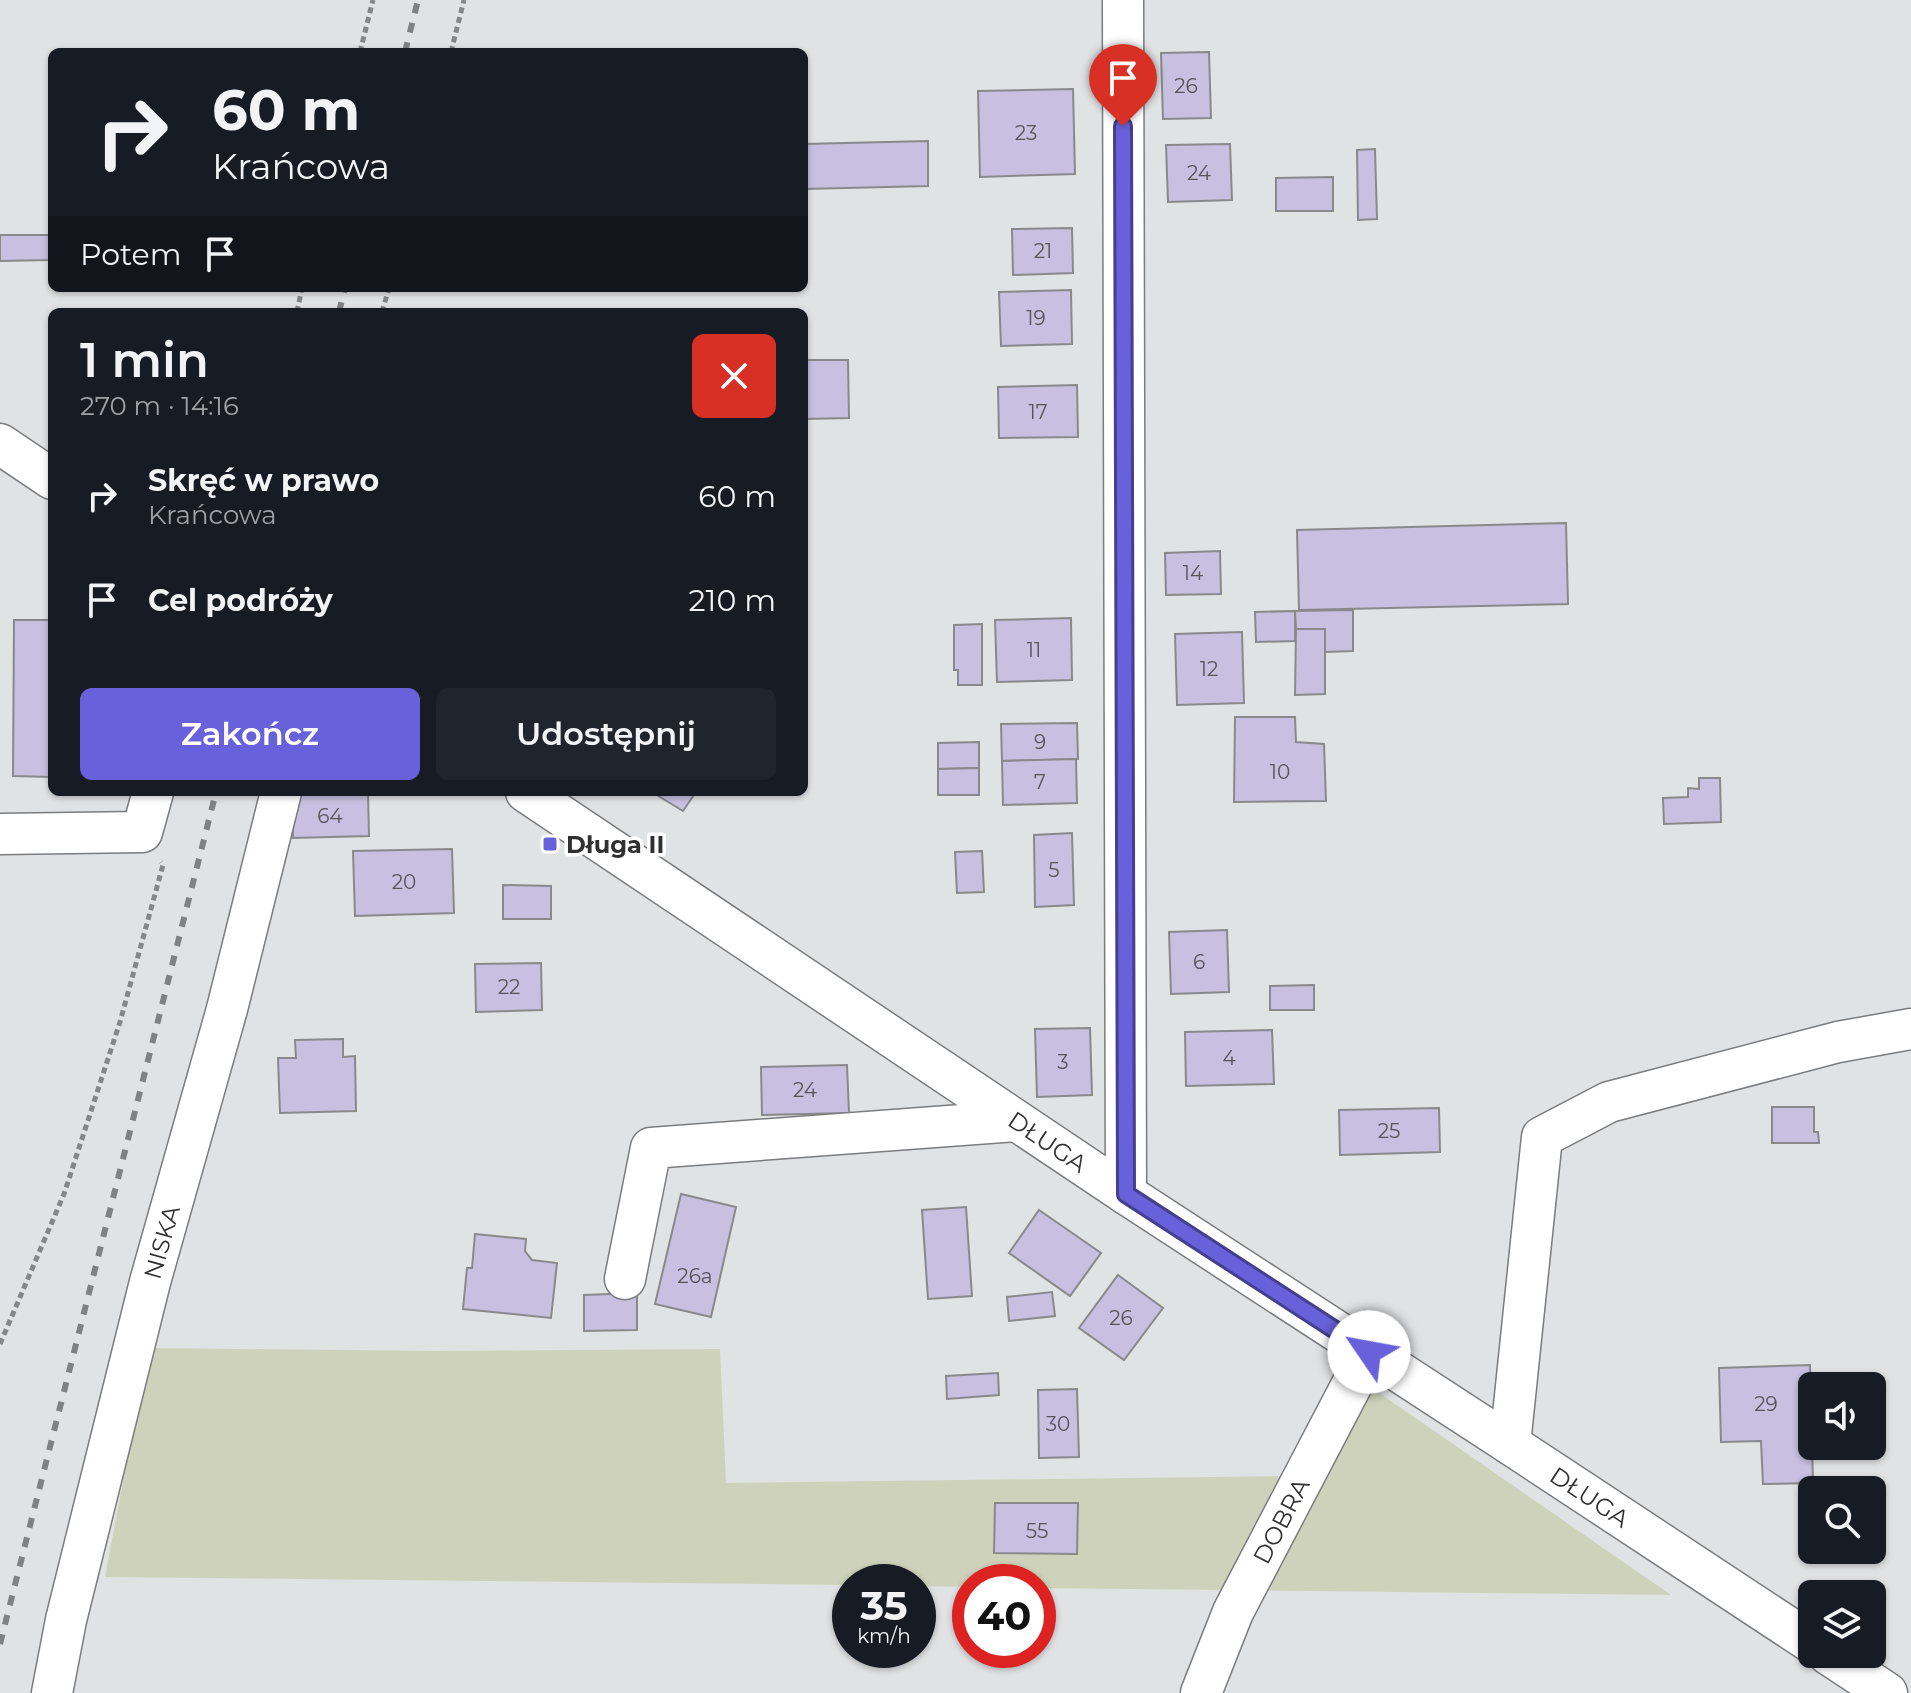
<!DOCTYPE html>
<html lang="pl">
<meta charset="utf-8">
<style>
body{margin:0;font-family:Montserrat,sans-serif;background:#20242c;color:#f1f3f6;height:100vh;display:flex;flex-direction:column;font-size:30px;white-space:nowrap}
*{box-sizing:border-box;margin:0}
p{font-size:26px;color:#9ea1a6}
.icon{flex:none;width:44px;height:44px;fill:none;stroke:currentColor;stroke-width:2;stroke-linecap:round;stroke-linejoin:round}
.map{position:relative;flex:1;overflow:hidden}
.details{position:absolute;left:48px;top:308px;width:760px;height:488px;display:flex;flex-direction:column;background:#171b24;border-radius:12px;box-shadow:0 2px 6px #0004}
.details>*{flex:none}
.top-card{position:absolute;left:48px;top:48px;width:760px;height:244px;border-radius:12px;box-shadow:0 2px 6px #0004;background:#171b24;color:#f1f3f6;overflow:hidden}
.tools{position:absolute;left:1798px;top:1372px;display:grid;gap:16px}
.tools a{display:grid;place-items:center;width:88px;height:88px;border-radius:12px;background:#171b24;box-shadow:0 2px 6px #0004;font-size:40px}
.speed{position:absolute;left:832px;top:1564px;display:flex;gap:16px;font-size:40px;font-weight:700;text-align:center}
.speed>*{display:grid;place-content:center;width:104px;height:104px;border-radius:50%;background:#171b24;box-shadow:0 2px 6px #0004;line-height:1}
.speed small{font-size:20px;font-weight:400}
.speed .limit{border:12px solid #d22;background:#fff;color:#111}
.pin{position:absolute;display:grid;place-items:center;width:68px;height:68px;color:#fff;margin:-82px -34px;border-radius:50% 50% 50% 0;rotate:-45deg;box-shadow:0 0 8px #0007}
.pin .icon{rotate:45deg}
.me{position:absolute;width:88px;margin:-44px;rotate:303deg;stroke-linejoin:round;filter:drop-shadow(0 0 6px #0008)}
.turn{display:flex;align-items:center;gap:28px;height:168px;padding:0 32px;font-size:36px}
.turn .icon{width:104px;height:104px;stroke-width:2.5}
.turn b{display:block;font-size:56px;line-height:68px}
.then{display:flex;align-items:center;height:76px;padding:0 32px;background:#0003;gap:16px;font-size:30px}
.round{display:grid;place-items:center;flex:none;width:84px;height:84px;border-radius:12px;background:#20242c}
.head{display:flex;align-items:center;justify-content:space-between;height:136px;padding:0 32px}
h1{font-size:48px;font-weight:600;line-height:60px}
.button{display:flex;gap:16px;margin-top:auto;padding:16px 32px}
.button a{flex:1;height:92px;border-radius:12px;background:#6961db;color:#fff;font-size:32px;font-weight:600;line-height:92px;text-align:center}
.button a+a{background:#20242c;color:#f1f3f6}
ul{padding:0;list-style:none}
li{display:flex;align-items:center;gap:24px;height:104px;padding:0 32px}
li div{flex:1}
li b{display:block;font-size:30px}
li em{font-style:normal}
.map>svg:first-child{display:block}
.green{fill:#ced2ba}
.building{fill:#c8c0e0;stroke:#89898b;stroke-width:2}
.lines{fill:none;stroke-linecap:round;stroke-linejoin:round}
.minor-casing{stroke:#7b7c7e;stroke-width:43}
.path{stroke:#858687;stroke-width:5;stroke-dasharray:6 4;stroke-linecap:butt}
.minor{stroke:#fff;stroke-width:40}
.rail{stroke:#808182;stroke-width:6;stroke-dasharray:10 10;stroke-linecap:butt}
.route-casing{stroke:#443f8e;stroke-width:20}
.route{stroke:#6961db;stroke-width:14}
.poi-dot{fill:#6961db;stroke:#fff;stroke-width:3}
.labels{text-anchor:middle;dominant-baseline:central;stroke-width:7;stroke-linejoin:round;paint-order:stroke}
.number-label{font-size:20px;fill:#56545d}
.poi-label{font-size:24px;font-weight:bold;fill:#303031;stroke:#fff;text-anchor:start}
.street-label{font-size:24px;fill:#303031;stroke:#fff}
</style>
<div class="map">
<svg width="1911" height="1693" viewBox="0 0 1911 1693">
<rect width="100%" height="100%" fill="#e1e2e4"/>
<!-- green -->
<path class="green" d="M148,1348L435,1351L720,1349L726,1483L1287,1476L1362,1381L1671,1595L1038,1588V1582H970V1587L918,1586V1582H850V1585L105,1577Z"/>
<!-- building -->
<g class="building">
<path d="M1209,52L1211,118L1163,119L1161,53Z"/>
<path d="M1073,89L1075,174L980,177L978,91Z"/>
<path d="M928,141V186L804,189V144Z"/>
<path d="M1230,144L1232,200L1168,202L1166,145Z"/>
<path d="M1375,149L1377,219L1358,220L1357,150Z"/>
<path d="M1333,177V211H1276V178Z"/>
<path d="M1072,228L1073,273L1013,275L1012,229Z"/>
<path d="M0,235H49V260L0,261Z"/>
<path d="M1071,290L1072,344L1001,346L999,292Z"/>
<path d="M804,360H848L849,418L804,419Z"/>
<path d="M1077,385L1078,437L999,438L998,387Z"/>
<path d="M1566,523L1568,604L1299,610L1297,530Z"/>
<path d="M1220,551L1221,594L1166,595L1165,553Z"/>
<path d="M1353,610V651L1325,652V629H1296L1295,611Z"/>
<path d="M1295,611V641L1256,642L1255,612Z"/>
<path d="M1071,618L1072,680L997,682L995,620Z"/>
<path d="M14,620H52V777L13,776Z"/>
<path d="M982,624V685H958V670H954V625Z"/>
<path d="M1296,629H1325V694L1295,695Z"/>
<path d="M1242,632L1244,703L1177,705L1175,634Z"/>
<path d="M1235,717H1295L1296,742L1324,744L1326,801L1234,802Z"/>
<path d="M1077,723L1078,759L1002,761L1001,724Z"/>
<path d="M979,742V768L938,769V743Z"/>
<path d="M1076,759L1077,803L1003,805L1002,761Z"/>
<path d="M979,768V795H938V769Z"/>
<path d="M1699,778H1720L1721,822L1664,824L1663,798L1688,797V788L1699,789Z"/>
<path d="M652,792H696L683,811Z"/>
<path d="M368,793L369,836L293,838L292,795Z"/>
<path d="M1072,833L1074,905L1035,907L1034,835Z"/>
<path d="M452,849L454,913L355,916L353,851Z"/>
<path d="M982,851L984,892L957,893L955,852Z"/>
<path d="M503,885L551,886V919H503Z"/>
<path d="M1227,930L1229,992L1171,994L1169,932Z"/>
<path d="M541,963L542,1010L476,1012L475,964Z"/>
<path d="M1314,985V1010H1270V986Z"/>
<path d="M1090,1028L1092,1095L1037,1097L1035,1029Z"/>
<path d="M1272,1030L1274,1084L1186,1086L1185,1032Z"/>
<path d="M343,1039V1057L355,1056L356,1111L280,1113L278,1058H296L295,1040Z"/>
<path d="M847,1065L849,1113L762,1115L761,1067Z"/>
<path d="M1772,1107H1814V1132H1818L1819,1143H1772Z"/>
<path d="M1439,1108L1440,1152L1340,1155L1339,1110Z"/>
<path d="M681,1194L736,1207L711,1317L655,1304Z"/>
<path d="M966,1207L972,1296L928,1299L922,1210Z"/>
<path d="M1039,1210L1101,1253L1070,1296L1009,1253Z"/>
<path d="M475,1234L526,1239L525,1251L532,1260L557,1263L551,1318L463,1309L467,1268H472Z"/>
<path d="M1118,1275L1163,1308L1124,1360L1079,1328Z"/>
<path d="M1052,1292L1055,1316L1009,1321L1007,1297Z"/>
<path d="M637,1293V1330L584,1331V1295Z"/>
<path d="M1810,1365L1813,1483L1763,1484L1761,1441L1721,1442L1719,1368Z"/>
<path d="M998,1373L999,1395L947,1399L946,1376Z"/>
<path d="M1077,1389L1079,1457L1039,1458L1038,1390Z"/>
<path d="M995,1503H1078L1077,1554L994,1553Z"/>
</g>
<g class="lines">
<!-- minor casing -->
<g class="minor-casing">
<g id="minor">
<path d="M1123,0L1126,1194"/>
<path d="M0,444L52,479"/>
<path id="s1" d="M526,792L1126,1194L1510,1444L1812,1643"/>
<path d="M0,834L142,832L153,792"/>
<path d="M625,1279L651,1148L1016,1121"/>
<path d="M1510,1444L1542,1137L1609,1102L1838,1042L1911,1029"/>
<path d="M1828,1654L1887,1693"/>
<path id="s2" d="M52,1693L66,1620L150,1282L227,1009L281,792"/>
<path id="s3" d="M1201,1693L1233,1612L1369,1352"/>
</g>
</g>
<!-- path -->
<g class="path">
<path d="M360,52L373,0"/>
<path d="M451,52L464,0"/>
<path d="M297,312L302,288"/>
<path d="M382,312L389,288"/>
<path d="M0,1344L64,1194L120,1022L163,865L161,862"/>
</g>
<!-- minor -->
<use href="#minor" class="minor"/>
<!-- rail -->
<g class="rail">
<path d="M405,52L418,0"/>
<path d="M339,312L345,288"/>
<path d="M0,1644L216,792"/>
</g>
</g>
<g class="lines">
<!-- route casing -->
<g class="route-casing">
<path id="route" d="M1123,126L1126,1194L1369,1352"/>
</g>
<!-- route -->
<use href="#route" class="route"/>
</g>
<!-- markers -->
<rect class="poi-dot" x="542" y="836" width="16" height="16" rx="4"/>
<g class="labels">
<!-- number labels -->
<g class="number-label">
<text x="1186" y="86">26</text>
<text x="1026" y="133">23</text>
<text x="1199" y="173">24</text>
<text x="1043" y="251">21</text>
<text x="1036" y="318">19</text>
<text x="1038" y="412">17</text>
<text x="1193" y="573">14</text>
<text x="1034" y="650">11</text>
<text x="1209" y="669">12</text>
<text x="1040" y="742">9</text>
<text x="1280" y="772">10</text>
<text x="1040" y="782">7</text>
<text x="330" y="816">64</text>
<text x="1054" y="870">5</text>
<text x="404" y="882">20</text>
<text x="1199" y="962">6</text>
<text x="509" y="987">22</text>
<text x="1229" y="1058">4</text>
<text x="1063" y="1062">3</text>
<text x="805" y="1090">24</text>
<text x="1389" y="1131">25</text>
<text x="695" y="1276">26a</text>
<text x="1121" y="1318">26</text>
<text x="1766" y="1404">29</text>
<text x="1058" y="1424">30</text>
<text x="1037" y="1531">55</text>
</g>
<!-- poi labels -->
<g class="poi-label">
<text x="566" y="844">Długa II</text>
</g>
<!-- street labels -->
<g class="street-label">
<text stroke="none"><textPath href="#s1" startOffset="628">DŁUGA</textPath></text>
<text stroke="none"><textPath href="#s2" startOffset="464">NISKA</textPath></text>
<text stroke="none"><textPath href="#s1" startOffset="1276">DŁUGA</textPath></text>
<text stroke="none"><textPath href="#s3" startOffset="190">DOBRA</textPath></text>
</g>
</g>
</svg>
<div class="tools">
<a><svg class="icon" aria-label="sound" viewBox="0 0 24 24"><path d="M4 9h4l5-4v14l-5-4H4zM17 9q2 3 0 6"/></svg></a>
<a><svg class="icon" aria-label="search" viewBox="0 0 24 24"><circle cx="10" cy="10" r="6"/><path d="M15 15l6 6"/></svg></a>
<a><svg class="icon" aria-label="layers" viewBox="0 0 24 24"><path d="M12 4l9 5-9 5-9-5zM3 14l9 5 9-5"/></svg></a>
</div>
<div class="speed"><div>35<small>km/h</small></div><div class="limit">40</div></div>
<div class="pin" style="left:1123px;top:126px;background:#d93025"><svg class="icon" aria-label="arrive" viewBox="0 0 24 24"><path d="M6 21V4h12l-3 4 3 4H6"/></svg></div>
<svg class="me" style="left:1369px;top:1352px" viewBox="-20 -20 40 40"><circle r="19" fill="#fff"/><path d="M0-13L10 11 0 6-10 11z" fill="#6961db"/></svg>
<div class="top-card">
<div class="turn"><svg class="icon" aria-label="right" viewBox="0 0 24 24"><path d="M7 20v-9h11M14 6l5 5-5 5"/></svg><div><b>60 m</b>Krańcowa</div></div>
<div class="then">Potem<svg class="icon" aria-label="arrive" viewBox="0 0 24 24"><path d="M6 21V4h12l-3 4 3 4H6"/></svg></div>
</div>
<section class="details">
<div class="head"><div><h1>1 min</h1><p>270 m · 14:16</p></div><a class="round" style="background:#d93025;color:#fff"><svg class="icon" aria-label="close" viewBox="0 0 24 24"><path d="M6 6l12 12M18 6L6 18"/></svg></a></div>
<ul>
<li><svg class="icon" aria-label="right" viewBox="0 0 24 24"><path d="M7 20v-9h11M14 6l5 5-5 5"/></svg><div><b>Skręć w prawo</b><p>Krańcowa</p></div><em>60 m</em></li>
<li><svg class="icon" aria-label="arrive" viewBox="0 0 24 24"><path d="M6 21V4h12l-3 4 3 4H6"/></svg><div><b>Cel podróży</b></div><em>210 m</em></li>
</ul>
<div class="button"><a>Zakończ</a><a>Udostępnij</a></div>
</section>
</div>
